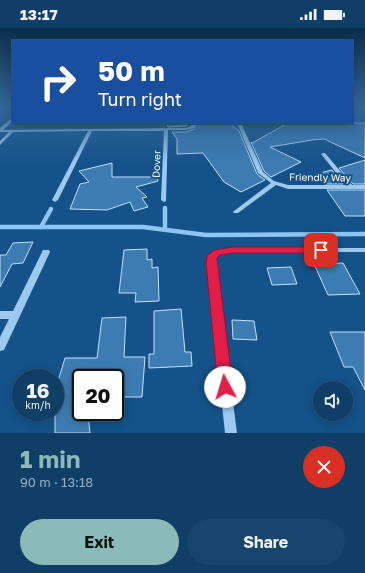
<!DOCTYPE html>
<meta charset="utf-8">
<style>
body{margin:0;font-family:"Golos Text",sans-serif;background:#18456d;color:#f1f3f6;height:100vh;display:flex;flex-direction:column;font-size:15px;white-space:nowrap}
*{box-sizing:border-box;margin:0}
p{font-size:13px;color:#9baec0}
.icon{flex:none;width:22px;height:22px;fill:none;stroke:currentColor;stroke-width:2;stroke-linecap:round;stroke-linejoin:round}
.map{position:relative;height:405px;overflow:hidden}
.drawer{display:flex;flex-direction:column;background:#0f3e67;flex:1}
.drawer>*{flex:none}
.banner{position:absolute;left:12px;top:12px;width:341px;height:84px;border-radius:0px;box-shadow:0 2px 10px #0003,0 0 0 1px #2f577b;background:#1a4fa0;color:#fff;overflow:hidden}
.fabs{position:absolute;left:313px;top:353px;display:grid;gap:8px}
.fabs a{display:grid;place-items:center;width:40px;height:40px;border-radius:50%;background:#0f3e67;box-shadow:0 2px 10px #0003,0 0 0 1px #2f577b;font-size:20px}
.speed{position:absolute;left:12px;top:341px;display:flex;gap:8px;font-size:20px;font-weight:700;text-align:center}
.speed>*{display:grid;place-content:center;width:52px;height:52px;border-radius:50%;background:#0f3e67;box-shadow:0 2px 10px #0003,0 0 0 1px #2f577b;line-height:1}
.speed small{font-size:10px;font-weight:400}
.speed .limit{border:2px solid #111;border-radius:6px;background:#fff;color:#111}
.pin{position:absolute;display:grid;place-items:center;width:34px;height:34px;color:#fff;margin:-17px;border-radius:8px;box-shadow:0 2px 6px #0006}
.me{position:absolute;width:44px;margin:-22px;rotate:354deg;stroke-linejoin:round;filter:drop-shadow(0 0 3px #0008)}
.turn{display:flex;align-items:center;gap:14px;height:84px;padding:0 20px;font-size:18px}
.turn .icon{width:52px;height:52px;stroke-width:2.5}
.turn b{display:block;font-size:28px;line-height:34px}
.round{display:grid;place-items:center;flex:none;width:42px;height:42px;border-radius:21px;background:#18456d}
.overview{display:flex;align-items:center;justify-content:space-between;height:68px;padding:0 20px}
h1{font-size:24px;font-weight:700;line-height:30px;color:#8bbbb9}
.cta{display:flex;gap:8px;margin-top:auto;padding:8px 20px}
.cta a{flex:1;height:46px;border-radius:24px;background:#8bbbb9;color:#111;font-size:16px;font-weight:700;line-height:46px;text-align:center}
.cta a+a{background:#18456d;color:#f1f3f6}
.status{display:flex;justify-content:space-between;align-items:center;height:28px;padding:0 20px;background:#0f3e67;direction:ltr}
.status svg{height:11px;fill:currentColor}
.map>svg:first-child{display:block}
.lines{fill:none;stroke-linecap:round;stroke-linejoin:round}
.stream{stroke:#8dc5f2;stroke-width:4.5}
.building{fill:#3d7cb2;stroke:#c1e1fb}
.minor{fill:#9bc9ef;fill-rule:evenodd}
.route{fill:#e11d48;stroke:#92132f}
.labels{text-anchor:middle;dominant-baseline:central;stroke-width:4;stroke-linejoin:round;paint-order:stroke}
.far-street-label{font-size:10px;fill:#fff;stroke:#145289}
</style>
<div class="status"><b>13:17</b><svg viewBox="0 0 49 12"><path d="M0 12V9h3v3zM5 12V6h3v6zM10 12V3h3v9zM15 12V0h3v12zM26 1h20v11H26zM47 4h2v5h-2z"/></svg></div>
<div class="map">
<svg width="365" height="405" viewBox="0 0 365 405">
<rect width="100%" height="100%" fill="#145289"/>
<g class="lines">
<!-- stream -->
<g class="stream">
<path d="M165,180V202"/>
<path d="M0,199H143L206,207L365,206"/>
<path d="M41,199L51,181"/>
</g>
</g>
<!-- building -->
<g class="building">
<path d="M166,95H190L186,98L168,99Z"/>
<path d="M197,95H229L239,103L257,146L265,152L241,164L224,154L203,125L177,126V111L172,104H186L194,101Z"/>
<path d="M288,95H365V130L324,111L312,112L270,119L301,134L271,149L264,143L251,114L252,115Z"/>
<path d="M365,132V156H353L339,140Z"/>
<path d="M112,135V149H157L158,153L136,159L147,169L142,170L148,179L134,183L130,174L107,182L70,181L80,156L89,154L79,143Z"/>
<path d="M332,142L343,156H323L316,146Z"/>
<path d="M327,162H365V188H345Z"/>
<path d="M33,214L23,235L12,236L0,259V227H6L13,215Z"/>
<path d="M147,221V232L152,231V240L158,239L159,273L135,274L136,265H119L124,222Z"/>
<path d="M343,235L360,266L328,267L314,236Z"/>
<path d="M291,239L297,256L272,257L267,240Z"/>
<path d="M181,281L185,324H191L192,338L149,340V326H154V283Z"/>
<path d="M126,289L124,329H145L142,369H115V350H81V389L88,387L90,405H55V363L65,330H97L102,290Z"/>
<path d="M232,292L254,293L257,312L233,311Z"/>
<path d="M330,304H365V362L353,339H344Z"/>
</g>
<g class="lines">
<!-- minor -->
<g class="minor">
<path d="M12,90H13V93L3,102L186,100L191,98L192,95H196L194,100L186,102H168L166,173L164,174L161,172L164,103H92L58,172L55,174L52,172L88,103L13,104L0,117V113L9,104H0V100Z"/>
<path d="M237,95H241L263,144L274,153L288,157H346L321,126L323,125H325L352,157H365V161H288L276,157L238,185H234L233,184L234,183L271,155L258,145Z"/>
<path d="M233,220H365V224H233L219,226L216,229L215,236L237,405H225L207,236C209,219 219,221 233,220Z"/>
<path d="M43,222H49L50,224L4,322L0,323V309L9,291H0V283H13Z"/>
</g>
</g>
<!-- sky -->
<linearGradient id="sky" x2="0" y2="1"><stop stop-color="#0b2d4b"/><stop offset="0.58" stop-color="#346697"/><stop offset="1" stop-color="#346697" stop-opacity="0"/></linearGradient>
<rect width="365" height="136" fill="url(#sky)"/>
<!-- route -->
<path class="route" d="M233,219H321L326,222L321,225H233L220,227L217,230L233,359L230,364L225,366L220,364L218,359L206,236L207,228L214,222Z"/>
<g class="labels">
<!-- far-street labels -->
<g class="far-street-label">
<text transform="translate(156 136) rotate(-88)">Dover</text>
<text transform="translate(320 149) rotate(1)">Friendly Way</text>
</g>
</g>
</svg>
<div class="fabs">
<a><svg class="icon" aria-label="sound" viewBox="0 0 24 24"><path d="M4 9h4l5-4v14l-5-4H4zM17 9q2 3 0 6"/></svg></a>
</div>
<div class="speed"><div>16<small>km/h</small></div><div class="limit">20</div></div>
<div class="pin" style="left:321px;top:222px;background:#d93025"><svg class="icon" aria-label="arrive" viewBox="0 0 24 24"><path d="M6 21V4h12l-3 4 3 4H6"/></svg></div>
<svg class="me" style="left:225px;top:359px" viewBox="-20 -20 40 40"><circle r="19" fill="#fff"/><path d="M0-13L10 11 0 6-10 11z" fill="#e11d48"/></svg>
<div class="banner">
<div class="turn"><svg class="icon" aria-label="right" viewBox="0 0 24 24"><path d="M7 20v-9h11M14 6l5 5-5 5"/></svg><div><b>50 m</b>Turn right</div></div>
</div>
</div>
<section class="drawer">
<div class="overview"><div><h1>1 min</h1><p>90 m · 13:18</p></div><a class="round" style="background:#d93025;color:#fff"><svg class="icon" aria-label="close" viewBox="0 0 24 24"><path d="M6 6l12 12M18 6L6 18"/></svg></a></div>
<div class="cta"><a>Exit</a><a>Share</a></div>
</section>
